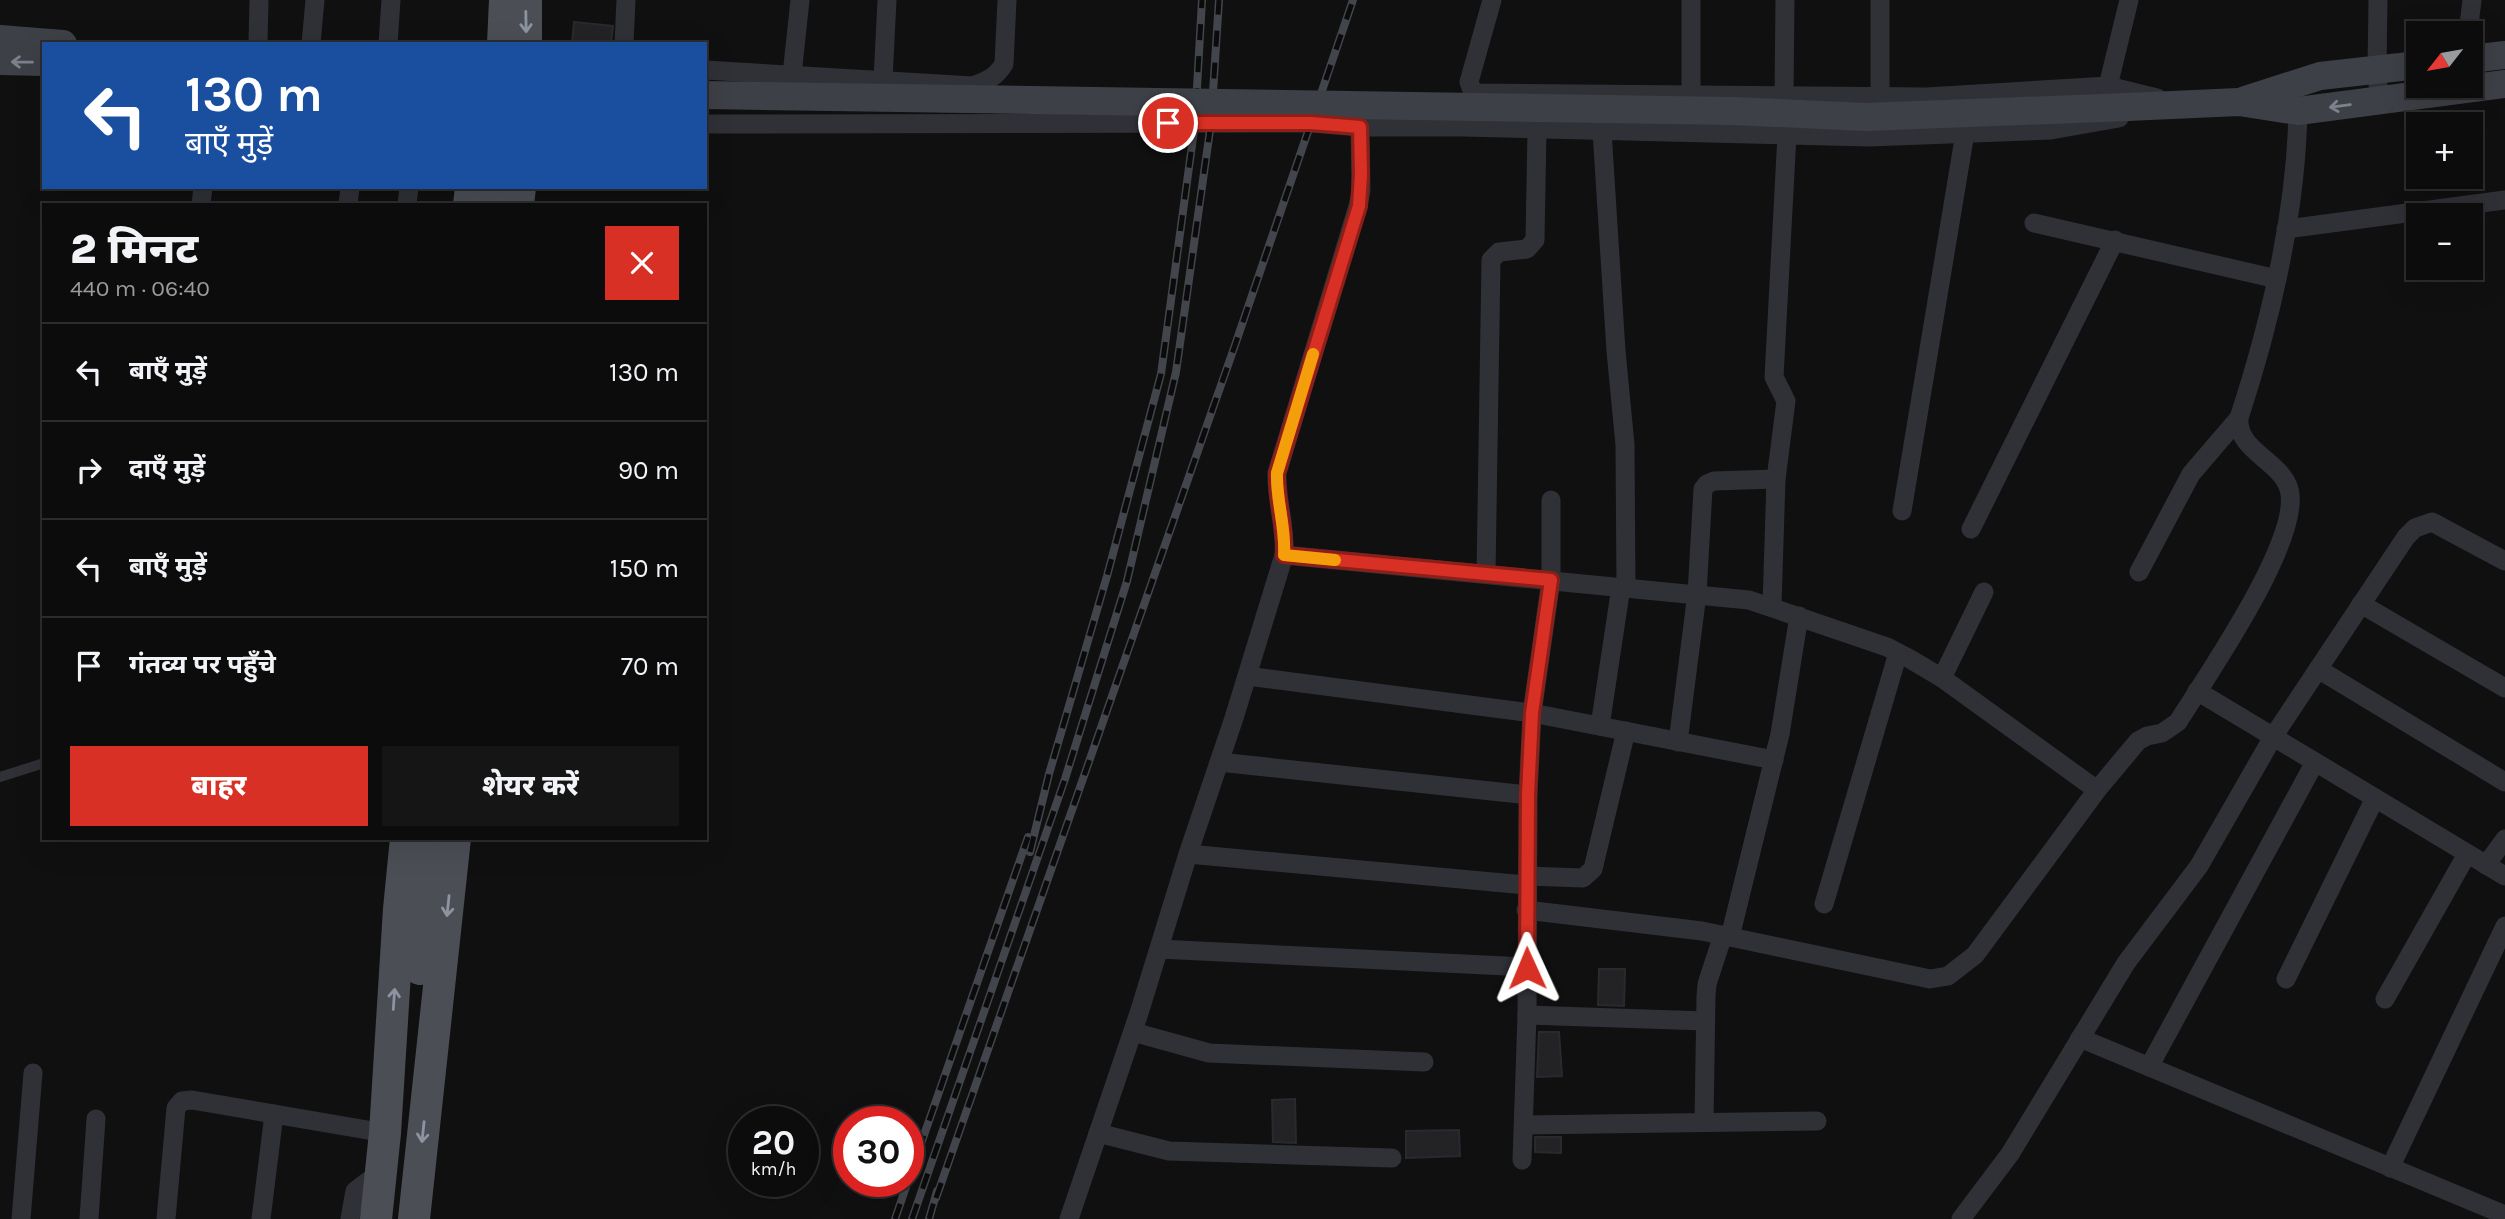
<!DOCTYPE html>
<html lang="hi">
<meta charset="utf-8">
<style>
body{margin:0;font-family:Karla,"Noto Sans Devanagari",sans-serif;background:#151516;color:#f1f3f6;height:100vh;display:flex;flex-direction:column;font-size:26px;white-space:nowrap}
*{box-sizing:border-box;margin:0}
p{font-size:23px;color:#9a9b9d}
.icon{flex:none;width:38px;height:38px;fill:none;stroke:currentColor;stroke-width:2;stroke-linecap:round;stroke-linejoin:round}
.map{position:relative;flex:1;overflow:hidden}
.sheet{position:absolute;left:42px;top:203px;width:665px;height:637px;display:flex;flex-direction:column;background:#0c0c0d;border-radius:0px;box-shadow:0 7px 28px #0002,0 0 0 2px #2c2c2e}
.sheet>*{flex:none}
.top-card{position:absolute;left:42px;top:42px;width:665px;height:147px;border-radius:0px;box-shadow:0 7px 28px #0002,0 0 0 2px #2c2c2e;background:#1a4fa0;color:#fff;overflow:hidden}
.needle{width:46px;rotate:239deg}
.controls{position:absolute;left:2406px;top:21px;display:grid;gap:14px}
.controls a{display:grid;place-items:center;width:77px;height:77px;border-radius:0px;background:#0c0c0d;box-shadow:0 7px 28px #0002,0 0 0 2px #2c2c2e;font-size:35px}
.speed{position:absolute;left:728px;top:1106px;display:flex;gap:14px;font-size:35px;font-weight:700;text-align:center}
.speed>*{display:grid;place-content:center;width:91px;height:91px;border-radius:50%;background:#0c0c0d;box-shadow:0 7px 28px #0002,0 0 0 2px #2c2c2e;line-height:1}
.speed small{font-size:18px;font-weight:400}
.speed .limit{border:10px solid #d22;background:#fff;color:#111}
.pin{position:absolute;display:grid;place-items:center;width:60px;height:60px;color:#fff;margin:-30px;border:4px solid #fff;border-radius:50%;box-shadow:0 2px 7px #0007}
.me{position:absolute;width:77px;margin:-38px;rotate:359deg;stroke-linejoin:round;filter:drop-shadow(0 0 5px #0008)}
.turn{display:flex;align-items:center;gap:24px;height:147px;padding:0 28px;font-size:32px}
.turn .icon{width:91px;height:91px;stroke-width:2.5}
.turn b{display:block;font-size:49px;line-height:60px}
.round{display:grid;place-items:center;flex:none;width:74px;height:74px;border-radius:0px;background:#151516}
.head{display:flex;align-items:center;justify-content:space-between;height:119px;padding:0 28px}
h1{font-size:42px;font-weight:800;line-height:52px}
.cta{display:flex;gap:14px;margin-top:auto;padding:14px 28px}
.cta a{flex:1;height:80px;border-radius:0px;background:#d93025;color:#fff;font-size:28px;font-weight:800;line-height:80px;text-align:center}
.cta a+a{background:#151516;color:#f1f3f6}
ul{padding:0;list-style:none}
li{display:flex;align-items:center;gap:21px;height:98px;padding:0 28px;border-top:2px solid #2c2c2e}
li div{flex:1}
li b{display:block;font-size:26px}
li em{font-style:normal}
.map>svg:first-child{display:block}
.building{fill:#232325;stroke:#2a292e;stroke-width:2}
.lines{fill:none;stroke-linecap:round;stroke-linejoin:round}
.lane{stroke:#303137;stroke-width:10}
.street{stroke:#303137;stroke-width:19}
.secondary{stroke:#3e4047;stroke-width:28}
.primary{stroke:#4c4e56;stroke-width:32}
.rail-casing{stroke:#43454c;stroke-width:8}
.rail{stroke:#0b0b0c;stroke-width:5;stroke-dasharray:16;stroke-linecap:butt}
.secondary-bridge{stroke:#3e4047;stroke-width:28}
.oneway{stroke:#8e93a1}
.oneway2{stroke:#7d818e}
.route-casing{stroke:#8d1f18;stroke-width:18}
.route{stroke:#d93025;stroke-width:12}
.slow{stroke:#f59e0b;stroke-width:12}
</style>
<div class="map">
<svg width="2505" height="1219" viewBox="0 0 2505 1219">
<rect width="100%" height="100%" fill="#101011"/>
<!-- building -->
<g class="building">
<path d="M574,22L613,26L611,44H572Z"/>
<path d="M1599,969H1625L1624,1006L1598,1005Z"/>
<path d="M1539,1032H1559L1562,1076L1537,1077Z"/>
<path d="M1295,1099L1296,1143L1273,1142L1272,1100Z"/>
<path d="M1459,1130L1460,1156L1406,1158V1131Z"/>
<path d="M1535,1137H1561V1153L1535,1152Z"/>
</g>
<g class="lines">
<!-- lane -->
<path class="lane" d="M0,777L44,763"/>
<!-- street -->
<g class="street">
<path d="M1492,0L1469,82L1472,90L1478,93L1927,97L2108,86L2157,98"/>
<path d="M1880,0V96"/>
<path d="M2378,0L2377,69L2379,100"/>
<path d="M2468,33L2472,0"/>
<path d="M258,44L259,0"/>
<path d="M311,44L315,0"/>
<path d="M388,44L391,0"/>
<path d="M624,44L626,0"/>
<path d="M705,70L973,86C987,81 996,77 1004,64L1007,0"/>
<path d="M792,75L800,0"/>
<path d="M883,80L887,0"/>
<path d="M2108,86L2129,0"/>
<path d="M1691,94V0"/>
<path d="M1784,95L1785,0"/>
<path d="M705,124L1311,123L1360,127H1463L1869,137L2051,130L2119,118"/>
<path d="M1602,131L1616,351L1625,445L1626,587"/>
<path d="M201,205L203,187"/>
<path d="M348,205L350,187"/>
<path d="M407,205L409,187"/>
<path d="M2034,223L2277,279"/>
<path d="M2286,229L2505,200"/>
<path d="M1902,511L1965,133"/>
<path d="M1971,529L2115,240"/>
<path d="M1284,555L1749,600L1887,647L1910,659L1942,678L2097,790"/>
<path d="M2139,572L2191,474L2239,418"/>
<path d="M1486,574L1491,260L1499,252L1527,249L1535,240L1537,129"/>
<path d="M2361,604L2505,688"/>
<path d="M1772,606L1776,479L1786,401L1774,377L1787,135"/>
<path d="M2318,669L2505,782"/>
<path d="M1247,676L1532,713L1774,760"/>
<path d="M1942,678L1984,592"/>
<path d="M2197,691L2505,876"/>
<path d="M1600,726L1621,587"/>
<path d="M1678,742L1697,594L1703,489L1707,484L1714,481L1776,479"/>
<path d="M1219,762L1528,795"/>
<path d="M1188,854L1526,885"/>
<path d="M2486,865L2505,839"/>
<path d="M1527,876L1583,878L1593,869L1626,731"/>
<path d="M1824,904L1898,653"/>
<path d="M1526,910L1702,931L1930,979L1948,976L1975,955L2097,790L2138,741L2147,736L2162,733L2178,722C2206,677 2303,538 2289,489C2281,461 2236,450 2239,418C2271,320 2296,215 2298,111"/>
<path d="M1730,937L1780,734L1799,616"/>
<path d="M1159,949L1527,967"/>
<path d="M2286,979L2375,798"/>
<path d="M2385,999L2467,854"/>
<path d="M1527,1015L1705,1021"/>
<path d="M1133,1032L1209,1053L1424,1062"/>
<path d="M2080,1038L2505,1215"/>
<path d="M2149,1067L2315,762"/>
<path d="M1704,1122L1706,996L1707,984L1723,935"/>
<path d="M1524,1125L1817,1121"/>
<path d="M1098,1133L1169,1151L1392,1158"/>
<path d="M1522,1160L1527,1015L1528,795L1532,713L1551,580V500"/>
<path d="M2390,1168L2505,926"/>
<path d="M21,1219L33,1073"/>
<path d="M89,1219L96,1119"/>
<path d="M166,1219L176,1108L182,1101L192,1100L385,1133"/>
<path d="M261,1219L274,1114"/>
<path d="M350,1219L355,1191L380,1172"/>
<path d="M1069,1219L1139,1013L1188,854L1234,718L1284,555C1286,527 1276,501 1277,473L1358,206L1361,191L1360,127"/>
<path d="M1961,1219L2010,1154L2126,963L2199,866L2273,737L2406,537L2415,528L2432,522L2505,561"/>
</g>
<!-- secondary -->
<g class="secondary">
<path d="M0,39L63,44"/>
<path d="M2471,59L2505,55"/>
<path d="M0,61L44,62"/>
<path d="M2245,100L2320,76L2418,65"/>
<path d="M2127,107L2239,102L2298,111L2505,84"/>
</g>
<!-- primary -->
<g class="primary">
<path d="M526,0V44"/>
<path d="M503,44L505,0"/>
<path d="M469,205L471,187"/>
<path d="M492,205L494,187"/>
<path d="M518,205L520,187"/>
<path d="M420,969L432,838"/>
<path d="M376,1219L385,1133L399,909L406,838"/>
<path d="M414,1219L455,838"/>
</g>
<!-- rail casing -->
<g class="rail-casing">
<g id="rail">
<path d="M1030,852L1049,774L1107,576L1161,374L1195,123L1202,0"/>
<path d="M908,1181L1028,837"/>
<path d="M936,1198L1234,348L1353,0"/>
<path d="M895,1219L908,1181"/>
<path d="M912,1219L1065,779L1127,581L1176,372L1211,123L1219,0"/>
<path d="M929,1219L937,1191"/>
</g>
</g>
<!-- rail -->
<use href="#rail" class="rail"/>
<!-- secondary-bridge -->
<path class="secondary-bridge" d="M705,95L1733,111L1866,117L2127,107"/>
</g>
<!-- one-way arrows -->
<defs><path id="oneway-shaft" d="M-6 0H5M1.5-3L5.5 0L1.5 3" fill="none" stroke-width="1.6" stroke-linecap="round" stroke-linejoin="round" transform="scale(1.75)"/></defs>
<g class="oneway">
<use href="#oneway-shaft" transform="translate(526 22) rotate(89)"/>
<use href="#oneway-shaft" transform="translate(448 906) rotate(96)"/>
<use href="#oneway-shaft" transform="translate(394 999) rotate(-86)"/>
<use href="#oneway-shaft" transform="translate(423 1132) rotate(96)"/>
</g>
<g class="oneway2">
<use href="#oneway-shaft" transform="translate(22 62) rotate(-179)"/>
<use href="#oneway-shaft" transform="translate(2340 106) rotate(172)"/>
</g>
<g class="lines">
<!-- route casing -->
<g class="route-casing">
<path id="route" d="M1168,123H1311L1360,127L1361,175L1359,206L1277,473C1276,501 1286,527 1284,555L1551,580L1532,713L1528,795L1527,968"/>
</g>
<!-- route -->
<use href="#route" class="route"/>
<!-- slow -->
<path class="slow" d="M1313,354L1277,473C1276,501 1286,527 1284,555L1335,560"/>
</g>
</svg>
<div class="controls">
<a><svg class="needle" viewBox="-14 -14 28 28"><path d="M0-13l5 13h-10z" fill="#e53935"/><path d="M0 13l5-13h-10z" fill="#9a9b9d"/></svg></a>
<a>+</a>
<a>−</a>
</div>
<div class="speed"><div>20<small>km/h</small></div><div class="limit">30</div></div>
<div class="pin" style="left:1168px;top:123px;background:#d93025"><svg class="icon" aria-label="arrive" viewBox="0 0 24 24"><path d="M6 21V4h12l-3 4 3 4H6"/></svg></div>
<svg class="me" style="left:1527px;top:968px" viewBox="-20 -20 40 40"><path d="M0-17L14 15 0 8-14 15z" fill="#d93025" stroke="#fff" stroke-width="4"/></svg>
<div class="top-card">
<div class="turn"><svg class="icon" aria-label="left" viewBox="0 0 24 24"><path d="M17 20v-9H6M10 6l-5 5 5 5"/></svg><div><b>130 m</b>बाएँ मुड़ें</div></div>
</div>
<section class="sheet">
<div class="head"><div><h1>2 मिनट</h1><p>440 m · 06:40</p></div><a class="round" style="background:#d93025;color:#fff"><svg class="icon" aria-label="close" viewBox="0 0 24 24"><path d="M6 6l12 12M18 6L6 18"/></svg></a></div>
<ul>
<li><svg class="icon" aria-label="left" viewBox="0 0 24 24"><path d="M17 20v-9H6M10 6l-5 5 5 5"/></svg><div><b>बाएँ मुड़ें</b></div><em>130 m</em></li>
<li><svg class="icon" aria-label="right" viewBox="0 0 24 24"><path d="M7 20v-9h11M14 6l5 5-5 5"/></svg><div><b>दाएँ मुड़ें</b></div><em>90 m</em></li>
<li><svg class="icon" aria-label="left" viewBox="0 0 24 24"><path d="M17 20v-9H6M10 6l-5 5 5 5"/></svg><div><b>बाएँ मुड़ें</b></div><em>150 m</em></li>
<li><svg class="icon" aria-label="arrive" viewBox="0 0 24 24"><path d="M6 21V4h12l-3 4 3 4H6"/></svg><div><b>गंतव्य पर पहुँचे</b></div><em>70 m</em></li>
</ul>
<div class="cta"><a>बाहर</a><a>शेयर करें</a></div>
</section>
</div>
